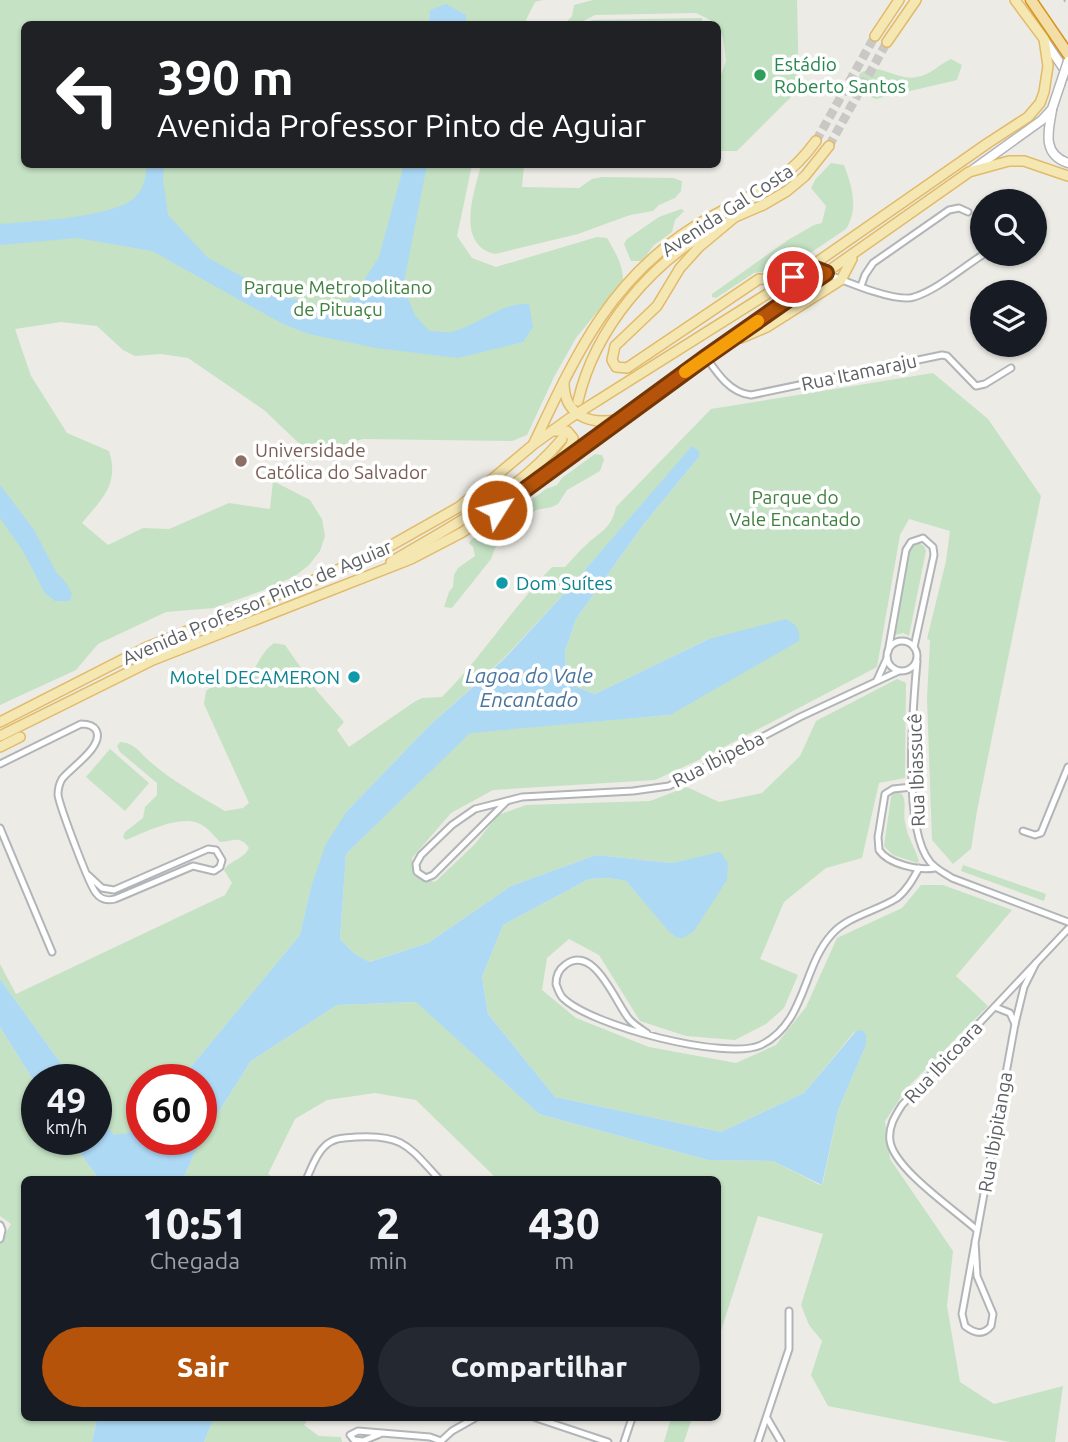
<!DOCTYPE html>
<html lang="pt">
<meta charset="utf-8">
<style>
body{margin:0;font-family:Ubuntu,sans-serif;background:#242831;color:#f1f3f6;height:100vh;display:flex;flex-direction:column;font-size:26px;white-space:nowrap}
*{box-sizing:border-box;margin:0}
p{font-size:23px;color:#9ea1a6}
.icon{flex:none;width:38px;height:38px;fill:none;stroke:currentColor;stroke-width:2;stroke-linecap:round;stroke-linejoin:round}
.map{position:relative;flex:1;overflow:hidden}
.panel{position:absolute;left:21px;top:1176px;width:700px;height:245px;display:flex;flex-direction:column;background:#171b24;border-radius:10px;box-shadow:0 2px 5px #0004}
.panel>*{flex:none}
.banner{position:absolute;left:21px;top:21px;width:700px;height:147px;border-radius:10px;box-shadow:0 2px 5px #0004;background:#202124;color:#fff;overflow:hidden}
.buttons{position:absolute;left:970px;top:189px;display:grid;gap:14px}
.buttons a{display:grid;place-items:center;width:77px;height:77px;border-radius:50%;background:#171b24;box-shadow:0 2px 5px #0004;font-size:35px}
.speed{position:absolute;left:21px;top:1064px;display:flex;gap:14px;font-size:35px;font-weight:700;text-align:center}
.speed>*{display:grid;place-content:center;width:91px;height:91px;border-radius:50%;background:#171b24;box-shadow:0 2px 5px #0004;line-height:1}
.speed small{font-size:18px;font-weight:400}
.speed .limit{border:10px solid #d22;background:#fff;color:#111}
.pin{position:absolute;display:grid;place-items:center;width:60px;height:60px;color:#fff;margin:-30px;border:4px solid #fff;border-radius:50%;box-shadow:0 2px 7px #0007}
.me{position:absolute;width:77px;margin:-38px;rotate:54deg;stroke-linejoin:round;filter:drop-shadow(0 0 5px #0008)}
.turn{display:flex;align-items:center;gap:24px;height:147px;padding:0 21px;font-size:32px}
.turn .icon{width:91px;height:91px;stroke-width:2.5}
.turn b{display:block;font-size:49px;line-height:60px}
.eta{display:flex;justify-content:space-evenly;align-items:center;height:119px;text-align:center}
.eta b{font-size:42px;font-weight:800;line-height:49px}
.button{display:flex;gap:14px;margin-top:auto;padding:14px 21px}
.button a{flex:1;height:80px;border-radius:42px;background:#b45309;color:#fff;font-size:28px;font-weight:800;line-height:80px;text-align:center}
.button a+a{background:#242831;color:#f1f3f6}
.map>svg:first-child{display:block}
.green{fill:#c5e2c4}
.water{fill:#add9f5}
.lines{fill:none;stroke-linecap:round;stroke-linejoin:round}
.primary-tunnel{stroke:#c9c8c4;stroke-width:9;stroke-dasharray:9 4.5;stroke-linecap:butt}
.minor-casing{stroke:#b2b5b8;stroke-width:9}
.secondary-casing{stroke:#b1b4b8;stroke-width:11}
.primary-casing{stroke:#e1ba6a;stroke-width:12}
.trunk-casing{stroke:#d7941b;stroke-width:13}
.minor{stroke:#fff;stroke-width:5}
.secondary{stroke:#fff;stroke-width:8}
.primary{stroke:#f5e7b2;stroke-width:9}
.trunk{stroke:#f2dea6;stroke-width:10}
.rail{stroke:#b2b3b3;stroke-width:2;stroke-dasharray:2 9;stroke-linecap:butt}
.secondary-bridge-casing{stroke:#b1b4b8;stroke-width:11;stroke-linecap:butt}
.secondary-bridge{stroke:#fff;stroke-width:8}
.route-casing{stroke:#753606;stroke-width:18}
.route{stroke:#b45309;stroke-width:12}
.slow{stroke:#f59e0b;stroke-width:12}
.leisure-dot{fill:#2e9e5b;stroke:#fff;stroke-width:2.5}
.education-dot{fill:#8d6e63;stroke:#fff;stroke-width:2.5}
.culture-dot{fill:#0f9aa8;stroke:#fff;stroke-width:2.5}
.labels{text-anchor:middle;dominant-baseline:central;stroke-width:7;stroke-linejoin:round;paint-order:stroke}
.leisure-label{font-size:19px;fill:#27864d;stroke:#fff;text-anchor:start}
.street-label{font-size:19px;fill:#5d6063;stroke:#fff}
.park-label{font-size:19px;fill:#3f803f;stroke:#fff}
.education-label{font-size:19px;fill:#785e54;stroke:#fff;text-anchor:start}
.culture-label{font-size:19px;fill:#0d838f;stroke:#fff;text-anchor:start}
.water-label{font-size:21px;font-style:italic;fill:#49759c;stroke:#fff}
</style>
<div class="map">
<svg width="1068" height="1442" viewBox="0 0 1068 1442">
<rect width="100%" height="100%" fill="#edebe5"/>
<!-- green -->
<g class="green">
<path d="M0,0H543L535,2L524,24H24V164L472,165L457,236L472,258L496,267L597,237L607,238C615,252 623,264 623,280L576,338L554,377L527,435L512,441L363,439L321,451L306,450L264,410L188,358L161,354L135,356L123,350L97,326L61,322L15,329L31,376L67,433L109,451C120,484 101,500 82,523L108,545L143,528L169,529L229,503L270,509L273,481L310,500L322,519L325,536L320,551L309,565L295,576L264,590L214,608L166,612L98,644L76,670L0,705Z"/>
<path d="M593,0H797L799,89L737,151H718V83L726,61L723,38L718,24L696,13L595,15L578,24H565L572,16L574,5Z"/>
<path d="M702,18V24H591V20Z"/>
<path d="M951,59L962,65L957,80L876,99C864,96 847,74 868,70C885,66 899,81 917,77C931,75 939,64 951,59Z"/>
<path d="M831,163L844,165C852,186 859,209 846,229L779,274L761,272L754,273L716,298L712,297V294L788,240L814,225L822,223L826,206L811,188L815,180Z"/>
<path d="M481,165H524L522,187L579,188L592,179L602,177L673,178L682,181L681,191L675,198L659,205L653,211L630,215L578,234L495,254C455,244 474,193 481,165Z"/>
<path d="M681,209L684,211L675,220L672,232L654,245L642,261H631L624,244L627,239L659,217Z"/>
<path d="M933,373L988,419L1041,496L977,811L971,849L953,864L932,840L927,699L930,640L927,639L946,561L950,531L909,519L900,535L877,667L703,758L655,780L493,790L451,813L412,858L414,876L435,882L475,844L498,815L526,805L650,801L687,787L719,802L762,793L800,756L816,721L897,679L906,683L905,778L879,783L862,858L826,868L784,902L760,959L798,975L784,1008L766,1024L735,1040L686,1036L640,1021L599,955L569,939L547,958L542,990L576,1018L649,1047L736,1063L776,1045L806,1007L837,938L902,908L921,885H943L1012,910L956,976L988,1006L907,1088L885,1121L890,1159L953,1251L947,1306L960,1382L994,1404L1063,1386L1055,1442H1010L828,1406L811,1375L822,1341L809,1325L801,1305L823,1234L758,1216L718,1340V1180H511L494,1176L416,1100L375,1093L327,1100L295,1119L268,1174L276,1179H183L200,1141L251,1061L337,1005L417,1002L539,1114L708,1160L773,1161L820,1185L823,1183L838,1110L866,1045L855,1031L804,1093L721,1132L555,1097L488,1014L482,977L503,925L589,879L608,878L626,881L675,937L720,853L672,863L596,855L511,886L428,943L368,962L355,954L340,939L346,854L470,732L670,715L709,639L595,694L577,687L566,675L565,651L576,619L643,525L699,457L693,446L571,586L503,659L430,725L347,811L311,887L300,935L180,1080H142V1124L128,1133L114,1136L96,1112V1080H73L0,979V964L16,994L225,895L232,883L224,870C230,860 243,860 249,848C240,835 234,841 220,842C213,835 208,827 198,823C180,815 144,832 126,840L123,837L125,832L143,818L145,807L157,795V783L120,752L117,746L120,742C132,742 139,751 147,759C170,780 198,795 225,811L243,808L249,803L204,704L206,691L215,684C258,697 248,662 274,643L285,645L317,691L344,722L337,730L349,747L414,702L422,698L442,697C482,657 512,608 552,567H565C572,560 578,552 585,546C600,531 611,530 616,507L711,409Z"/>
<path d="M595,454L602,455L604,460L600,471L567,490L558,504L552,507L536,510L523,519L513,533L502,537L497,543L491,559L452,608L444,607L449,592L453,587L454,575L458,568L475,556L473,547L469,543L471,540L505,520L546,489L557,485L562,478Z"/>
<path d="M919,543L924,546L926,551L909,636L903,633L895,635L909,550L913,545Z"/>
<path d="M110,749L149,783L125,811L86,777Z"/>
<path d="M895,792L902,794C907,802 903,812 905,822C907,837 915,847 919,861L917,863L893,855L884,846L891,797Z"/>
<path d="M963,865L1046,894L1044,901L961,871Z"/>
<path d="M0,1027L37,1086V1139H70L99,1179L24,1180V1418H97L92,1442H0V1243L11,1224L0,1216Z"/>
<path d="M214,1418H309L304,1425L319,1436L341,1437L342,1442H204Z"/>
<path d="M671,1418H692L684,1442H664Z"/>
</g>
<!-- water -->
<g class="water">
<path d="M446,4L466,15V24H429L430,10Z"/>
<path d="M147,165H164L163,179L168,215L208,258L270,292L332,311L352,299L379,257L404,165H427L403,287L415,315L429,331C436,331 445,333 451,332C478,326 501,302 529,304L533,327L523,342L458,358L376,348L309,334L283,324L152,251L77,238L0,245V224C33,221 109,218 133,199C144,190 146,177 147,165Z"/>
<path d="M692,446L699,451V457L643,525L576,619L565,651L566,675L577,687L595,694L709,639L786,619C797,625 800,629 799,641L670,715L470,733L346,854L340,939L355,954L369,962L428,943L511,886L596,855L672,863L720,852L728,863L727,880L694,931L683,938L675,937L666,928L626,881L608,878L589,879L503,925L482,977L488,1014L555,1097L721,1132L804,1093L856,1031L862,1030L866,1035V1045L838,1110L822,1185L773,1161L708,1160L539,1114L416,1002L337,1005L251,1061L200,1141L183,1179H99L70,1139H96V1112L114,1135L128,1133L142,1124V1139H201V1080H180L300,935L311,887L326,844L347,811L430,725L504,659L571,586Z"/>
<path d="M0,485L34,530L56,572L66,583L72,594L70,601H55L45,593L23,551L0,518Z"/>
<path d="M0,979L73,1080H37V1086L0,1027Z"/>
<path d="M97,1418H214L204,1442H92Z"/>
</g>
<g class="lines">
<!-- primary-tunnel -->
<g class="primary-tunnel">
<path d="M816,141L875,36"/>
<path d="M829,146L887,42"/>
</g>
<!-- minor casing -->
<g class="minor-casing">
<g id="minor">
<path d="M1004,254L1008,257"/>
<path d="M810,267C831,275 894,304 914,297C937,290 963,267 984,254"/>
<path d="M861,286L865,275L873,263L949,210L959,208L968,212"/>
<path d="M706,357C717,373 730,393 751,395L942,355L947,356L976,386L985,384L1011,368"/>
<circle cx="902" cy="656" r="15"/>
<path d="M888,652L906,550L911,542L923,538L933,547L934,555L914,647"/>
<path d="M917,661C913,707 902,828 930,862C936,869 944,873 952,878L1068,922"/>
<path d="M877,680L887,658"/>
<path d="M0,764L81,724C87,724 93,725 96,730C105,746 70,768 62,779C59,784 58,789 58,795C60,807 89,885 96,893C101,900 107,901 115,899L193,866L214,871L220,867L222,860L216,850L208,849L114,890L102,888L88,875"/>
<path d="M912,787L893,789L885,794L878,837L879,850C888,864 919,871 935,868"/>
<path d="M507,801L433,875L426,878L417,872L416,864L421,855L452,825L475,809L522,797L633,791L669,786L800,717L899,671"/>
<path d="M0,828L52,952"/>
<path d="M1023,831L1035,835L1041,833L1068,767"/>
<path d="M995,1007L1010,1013L1015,1024"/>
<path d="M647,1033C641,1029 634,1025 629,1019C615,1002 594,943 565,965C558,970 556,976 556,984C558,989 559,994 563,998C591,1026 727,1061 761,1045C806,1023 802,967 832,934C848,916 877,911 897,898C907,890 913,879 919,868"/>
<path d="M306,1180C311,1169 316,1154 325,1146C334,1137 345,1138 356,1137C404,1134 409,1147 440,1180"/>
<path d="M0,1225L2,1230L0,1239"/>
<path d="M977,1230C955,1210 894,1169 890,1141C888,1127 895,1116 902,1105L1068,929"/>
<path d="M975,1241L977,1276L993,1314L991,1326C983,1336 974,1333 965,1326L962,1314L1015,1024L1024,987L1036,963"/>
<path d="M536,1418L608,1442"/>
<path d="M767,1418L781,1442"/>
<path d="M380,1434L363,1441L354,1440L350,1435L358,1431L430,1437L441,1441"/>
<path d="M440,1442L452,1431L475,1418"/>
<path d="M624,1442L632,1418"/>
<path d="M758,1442L789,1349V1311"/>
</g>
</g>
<!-- secondary casing -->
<g class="secondary-casing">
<g id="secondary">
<path d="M1045,41L1068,75"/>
<path d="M1052,110C1048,132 1042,154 1068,163"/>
<path d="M971,171L1042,120L1052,109L1060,85"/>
</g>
</g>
<!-- primary casing -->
<g class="primary-casing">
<g id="primary">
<path d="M875,36L899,0"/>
<path d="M887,42L916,0"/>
<path d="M786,315L791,299C787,283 775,279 759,279L627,368L616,367L612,360L615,346L657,306L680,268L699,247L735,217L763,205L787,191L805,176L829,146"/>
<path d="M741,338L767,327L841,280L852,259"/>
<path d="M564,381C563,415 590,426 619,419"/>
<path d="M578,401C595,328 652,261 718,226"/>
<path d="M552,431H567L573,438L571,445L561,458"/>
<path d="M534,443C575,357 608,282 692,228C740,197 780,191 816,141"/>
<path d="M391,562C451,526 516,494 562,439"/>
<path d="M0,722L147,647L305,584L383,550L459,507L534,444L570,418L810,267L988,143L1028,117L1040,103L1044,92L1048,66L1044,39L1015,0"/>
<path d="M0,736L153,660L411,559L461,533L497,510L706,357L969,172L1009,161H1024L1068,176"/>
<path d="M0,747L20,737"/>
</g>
</g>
<!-- trunk casing -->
<g class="trunk-casing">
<path id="trunk" d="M1031,0L1068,54"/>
</g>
<!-- minor -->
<use href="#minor" class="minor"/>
<!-- secondary -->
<use href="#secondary" class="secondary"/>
<!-- primary -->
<use href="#primary" class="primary"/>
<!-- trunk -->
<use href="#trunk" class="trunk"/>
<!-- rail -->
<path class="rail" d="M1064,0L1068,5"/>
<!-- secondary-bridge casing -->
<g class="secondary-bridge-casing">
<path id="secondary-bridge" d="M1060,85L1068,61"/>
</g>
<!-- secondary-bridge -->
<use href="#secondary-bridge" class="secondary-bridge"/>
</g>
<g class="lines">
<!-- route casing -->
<g class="route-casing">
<path id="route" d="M497,510L706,357L826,273L810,267L793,277"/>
</g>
<!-- route -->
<use href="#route" class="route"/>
<!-- slow -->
<path class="slow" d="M685,372L758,321"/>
</g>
<!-- markers -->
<circle class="leisure-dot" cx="760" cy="75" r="7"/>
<circle class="education-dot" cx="241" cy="461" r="7"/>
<g class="culture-dot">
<circle cx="502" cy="583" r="7"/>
<circle cx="354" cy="677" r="7"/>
</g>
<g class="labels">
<!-- leisure labels -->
<g class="leisure-label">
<text x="774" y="64">Estádio<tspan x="774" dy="22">Roberto Santos</tspan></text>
</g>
<!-- street labels -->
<g class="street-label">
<text transform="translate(727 210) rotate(-33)">Avenida Gal Costa</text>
<text transform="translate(859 372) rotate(-12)">Rua Itamaraju</text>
<text transform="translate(257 602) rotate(-23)">Avenida Professor Pinto de Aguiar</text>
<text transform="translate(718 759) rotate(-27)">Rua Ibipeba</text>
<text transform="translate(916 770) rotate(-92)">Rua Ibiassucê</text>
<text transform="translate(943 1062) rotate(-47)">Rua Ibicoara</text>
<text transform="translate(995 1132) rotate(-80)">Rua Ibipitanga</text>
</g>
<!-- park labels -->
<g class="park-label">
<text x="338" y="287">Parque Metropolitano<tspan x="338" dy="22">de Pituaçu</tspan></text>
<text x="795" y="497">Parque do<tspan x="795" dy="22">Vale Encantado</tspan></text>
</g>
<!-- education labels -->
<g class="education-label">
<text x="255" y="450">Universidade<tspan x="255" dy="22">Católica do Salvador</tspan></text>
</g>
<!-- culture labels -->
<g class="culture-label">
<text x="516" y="583">Dom Suítes</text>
<text x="340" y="677" text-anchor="end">Motel DECAMERON</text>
</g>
<!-- water labels -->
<g class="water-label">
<text x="529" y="675">Lagoa do Vale<tspan x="529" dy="24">Encantado</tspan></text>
</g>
</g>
</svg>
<div class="buttons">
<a><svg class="icon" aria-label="search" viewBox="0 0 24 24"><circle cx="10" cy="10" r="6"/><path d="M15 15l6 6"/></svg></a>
<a><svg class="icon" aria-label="layers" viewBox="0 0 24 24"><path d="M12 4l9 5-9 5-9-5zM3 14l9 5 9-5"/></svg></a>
</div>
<div class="speed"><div>49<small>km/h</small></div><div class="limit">60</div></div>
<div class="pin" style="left:793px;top:277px;background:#d93025"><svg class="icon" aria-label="arrive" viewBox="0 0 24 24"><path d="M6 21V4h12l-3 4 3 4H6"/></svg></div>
<svg class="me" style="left:497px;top:510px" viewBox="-20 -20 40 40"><circle r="17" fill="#b45309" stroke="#fff" stroke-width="3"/><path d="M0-11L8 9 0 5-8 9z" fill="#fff"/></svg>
<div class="banner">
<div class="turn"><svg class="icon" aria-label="left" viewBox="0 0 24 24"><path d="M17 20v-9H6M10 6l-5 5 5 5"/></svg><div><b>390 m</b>Avenida Professor Pinto de Aguiar</div></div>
</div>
<section class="panel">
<div class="eta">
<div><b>10:51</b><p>Chegada</p></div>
<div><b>2</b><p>min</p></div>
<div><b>430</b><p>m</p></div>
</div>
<div class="button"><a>Sair</a><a>Compartilhar</a></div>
</section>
</div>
